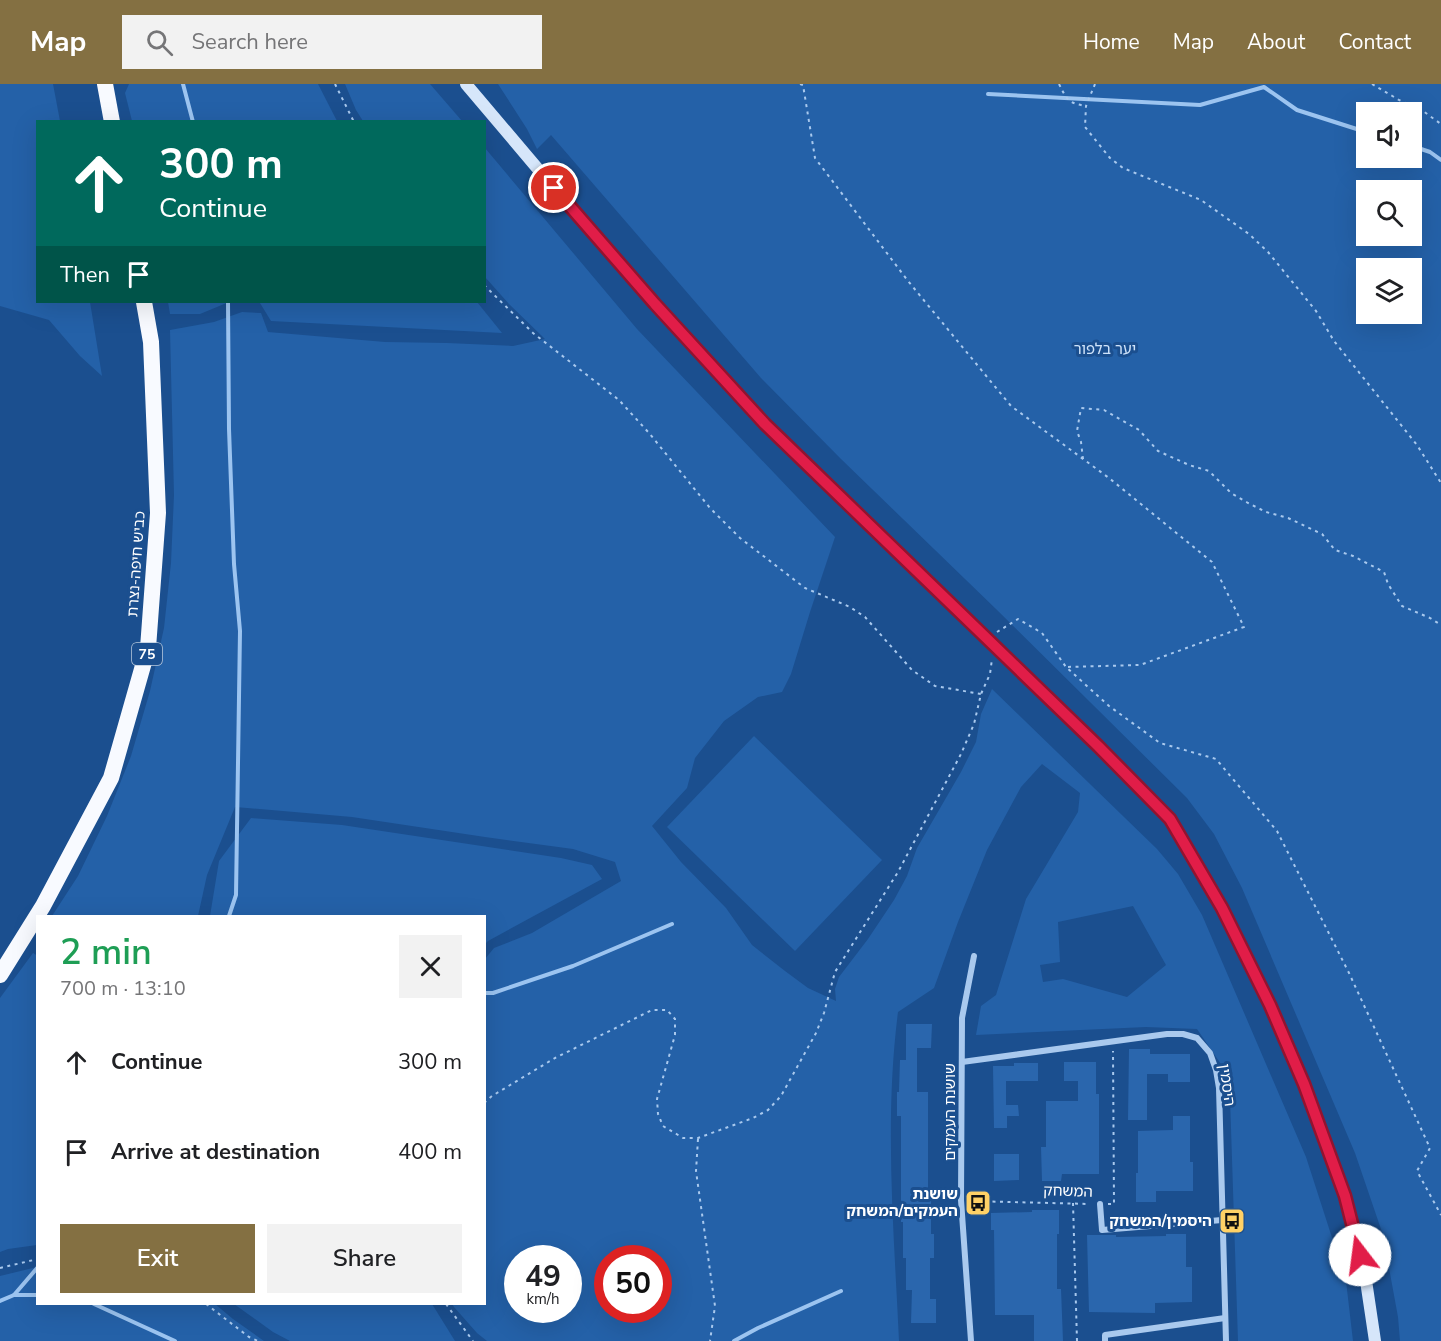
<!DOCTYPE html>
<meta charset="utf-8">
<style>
body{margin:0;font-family:"Nunito Sans","Noto Sans Hebrew",sans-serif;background:#f2f2f2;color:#202124;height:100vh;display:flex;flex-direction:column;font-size:22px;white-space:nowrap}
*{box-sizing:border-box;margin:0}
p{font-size:20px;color:#757577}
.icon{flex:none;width:33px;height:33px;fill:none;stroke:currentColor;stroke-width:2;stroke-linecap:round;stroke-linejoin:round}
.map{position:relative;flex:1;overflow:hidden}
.drawer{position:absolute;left:36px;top:831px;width:450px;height:390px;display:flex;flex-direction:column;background:#fff;border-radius:0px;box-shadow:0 6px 24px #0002}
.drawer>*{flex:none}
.guide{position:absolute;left:36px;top:36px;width:450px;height:183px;border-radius:0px;box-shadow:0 6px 24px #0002;background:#00695c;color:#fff;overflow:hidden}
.tools{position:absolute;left:1356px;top:18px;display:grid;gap:12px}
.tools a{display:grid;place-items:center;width:66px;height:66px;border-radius:0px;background:#fff;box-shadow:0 6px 24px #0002;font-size:30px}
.speed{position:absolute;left:504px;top:1161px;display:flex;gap:12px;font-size:30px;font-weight:700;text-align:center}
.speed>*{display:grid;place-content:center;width:78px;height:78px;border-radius:50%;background:#fff;box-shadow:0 6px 24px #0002;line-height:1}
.speed small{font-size:15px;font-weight:400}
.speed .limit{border:9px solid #d22;background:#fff;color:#111}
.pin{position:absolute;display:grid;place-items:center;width:51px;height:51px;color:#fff;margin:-26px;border:3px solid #fff;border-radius:50%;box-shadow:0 2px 6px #0007}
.me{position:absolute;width:66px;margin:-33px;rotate:345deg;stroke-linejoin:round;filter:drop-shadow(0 0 4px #0008)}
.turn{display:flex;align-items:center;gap:21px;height:126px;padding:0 24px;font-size:27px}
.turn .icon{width:78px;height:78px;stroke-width:2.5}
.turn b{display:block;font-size:42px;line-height:51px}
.then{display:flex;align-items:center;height:57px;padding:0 24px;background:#0003;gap:12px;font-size:22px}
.round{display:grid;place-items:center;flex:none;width:63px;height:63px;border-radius:0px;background:#f2f2f2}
.head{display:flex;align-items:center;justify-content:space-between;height:102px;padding:0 24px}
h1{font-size:36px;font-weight:600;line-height:45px;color:#1e9e55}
.cta{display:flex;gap:12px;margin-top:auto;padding:12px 24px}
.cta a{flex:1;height:69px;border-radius:0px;background:#847042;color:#fff;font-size:24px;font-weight:600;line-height:69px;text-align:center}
.cta a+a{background:#f2f2f2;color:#202124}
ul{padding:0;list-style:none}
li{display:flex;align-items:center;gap:18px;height:90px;padding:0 24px}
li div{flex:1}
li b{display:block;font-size:22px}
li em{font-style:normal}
header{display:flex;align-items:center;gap:36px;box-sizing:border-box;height:84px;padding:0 30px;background:#847042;color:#fff}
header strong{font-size:28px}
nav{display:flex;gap:33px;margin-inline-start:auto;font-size:21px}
.search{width:420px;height:54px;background:#f2f2f2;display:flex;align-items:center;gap:15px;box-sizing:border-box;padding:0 21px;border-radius:0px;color:#757577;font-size:22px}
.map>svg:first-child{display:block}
.green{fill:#2461a8;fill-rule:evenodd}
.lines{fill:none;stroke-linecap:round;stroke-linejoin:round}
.stream{stroke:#9cc4f0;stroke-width:4}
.building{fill:#2a66ad}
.path{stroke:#a9c9ee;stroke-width:2;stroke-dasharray:3 4.5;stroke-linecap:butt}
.minor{stroke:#a9c9ee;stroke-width:6}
.secondary{stroke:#d6e6fa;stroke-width:12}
.trunk{stroke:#f8faff;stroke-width:16}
.route-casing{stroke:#92132f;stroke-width:15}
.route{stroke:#e11d48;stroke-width:10}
.labels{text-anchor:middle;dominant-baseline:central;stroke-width:6;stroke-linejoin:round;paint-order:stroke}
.shield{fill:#1b4f8f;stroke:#bbcadd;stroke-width:1.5}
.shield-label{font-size:14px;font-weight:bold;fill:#fff}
.park-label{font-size:15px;fill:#cfe3fa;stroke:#1b4f8f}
.street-label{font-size:15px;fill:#fff;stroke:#1b4f8f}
.poi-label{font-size:15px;font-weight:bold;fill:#fff;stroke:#1b4f8f;text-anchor:end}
</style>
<header>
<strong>Map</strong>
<div class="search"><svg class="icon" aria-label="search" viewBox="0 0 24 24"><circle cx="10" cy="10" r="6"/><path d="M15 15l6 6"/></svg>Search here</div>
<nav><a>Home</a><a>Map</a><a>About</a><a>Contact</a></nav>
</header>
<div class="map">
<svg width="1441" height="1257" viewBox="0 0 1441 1257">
<rect width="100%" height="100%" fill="#1b4f8f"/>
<!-- green -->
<g class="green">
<path d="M0,0H53L60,37L38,38V218H90L102,292L80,272L49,236L0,222Z"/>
<path d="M129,0H318L337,37H132L125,9Z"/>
<path d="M345,0H430L462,37H363L356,26Z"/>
<path d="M498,0H1441V1257H1400L1398,1233L1383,1151L1355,1069L1242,804L1214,750L1187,714L996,525L841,375L761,294L551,51L537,65L527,45ZM1366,28H1412V74H1366ZM1366,106H1412V152H1366ZM1366,184H1412V230H1366Z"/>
<path d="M485,64L637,245L835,453L810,528L791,590L782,608L758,613L724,637L695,674L687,704L652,742L681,778L726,824L752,861L785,887L808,904L836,917L835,905L839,893L868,855L894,816L907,792L917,764L961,688L976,658L981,630L992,605L1157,765L1178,790L1202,831L1306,1073L1346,1197L1353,1257H1238L1230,1014L1227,989L1197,945L1146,943L976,951L981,922L996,911L1026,815L1078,728L1080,709L1042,680L1021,703L987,766L958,838L934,904L898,928C884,1037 894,1148 899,1257H487L477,1249L454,1223L452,1220H484L485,875L494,864L532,849L621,797L615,778L573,765L485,753L352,733L235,723L207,791L198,832H52L78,792L107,732L131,672L150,607L164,544L171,479L174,411L170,246L214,238L242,228L261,229L268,248L385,258L447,259L513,262L545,255L509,220L485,193ZM1133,822L1166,881L1127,913L1063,895L1043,898L1040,881L1060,878L1058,838ZM518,1174H568V1226H518ZM608,1174H658V1226H608Z"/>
<path d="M168,218H229L200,230H170Z"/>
<path d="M254,218H477L502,249L271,237L260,219Z"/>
<path d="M754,652L882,776L795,867L667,743Z"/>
<path d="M251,734L342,741L561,774L592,781L602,795L488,857L485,860L484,832H210L219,777Z"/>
<path d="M33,869L38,872L37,1161L8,1165L0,1168V914Z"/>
<path d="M37,1183L38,1220H215L233,1235L264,1257H0V1192Z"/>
<path d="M234,1220H432L455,1257H290L273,1248Z"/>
</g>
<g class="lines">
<!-- stream -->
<g class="stream">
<path d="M183,0L193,38"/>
<path d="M988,10L1200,21L1264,3L1297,26L1366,48"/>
<path d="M1412,62L1430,68L1441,76"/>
<path d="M228,218L229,345L234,480L240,547L236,811L229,832"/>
<path d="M484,909H493L573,882L672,840"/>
<path d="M14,1211L38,1183"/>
<path d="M0,1217L14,1211H38"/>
<path d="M94,1220L175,1257"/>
<path d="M734,1257L758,1244L841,1207"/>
</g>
</g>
<!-- building -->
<g class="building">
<path d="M906,940H932L931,964H917V1008H928V1115H931V1150H934V1174H930V1215H936V1239H911L912,1206H906V1174H903V1138H901V1032H897V1008H899L900,976H906Z"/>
<path d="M1129,965H1150V970H1190V998H1168V990H1147V1036H1128Z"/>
<path d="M1064,978H1096V1010H1099V1090H1062L1061,1097H1042L1041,1063H1046V1017H1078V997H1064Z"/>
<path d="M1014,979H1038V997H1006V1021H1018L1019,1032H1007V1044H994L993,982H1014Z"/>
<path d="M1173,1032H1190V1078H1193V1107H1156V1118H1136V1089H1138V1047L1173,1046Z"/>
<path d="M994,1070H1019V1096L994,1097Z"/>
<path d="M1032,1126H1059V1150H1057V1205H1061L1063,1257H1034V1231H995L994,1146H991V1129L1032,1128Z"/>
<path d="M1166,1150H1186V1183H1192V1218L1155,1219V1229L1089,1228L1087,1151H1116V1153L1166,1152Z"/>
</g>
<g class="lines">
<!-- path -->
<g class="path">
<path d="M335,0L354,38"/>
<path d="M800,0L803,1L815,74L908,197L1011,322L1109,394L1212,478L1244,543L1140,581L1066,583"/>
<path d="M1059,0C1067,16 1068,19 1086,22"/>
<path d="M1095,0L1086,22L1085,43L1110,74L1123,84L1201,116L1249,150L1268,168L1316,227L1334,257L1417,361L1441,399"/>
<path d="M1372,0L1399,16L1423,27L1441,40"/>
<path d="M484,201L533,249L619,316L649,349L710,424L740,454L805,504L850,523L865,533L912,586L935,602L981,610"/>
<path d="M1083,375L1081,358L1077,347L1081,324L1104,326L1139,346L1158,367L1189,381L1209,387L1231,409L1248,419L1266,428L1288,434L1322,450L1335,466L1353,472L1384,488L1388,500L1402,522L1430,534L1441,541"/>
<path d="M997,548L1018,535L1042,549L1066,583L1109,622L1160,659L1216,675L1277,747L1349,889L1430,1064L1417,1087L1441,1131"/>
<path d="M484,1019L492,1012L555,974L652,926H667L675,935V951L657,1015L658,1030L663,1042L683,1054H698L753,1034L768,1026L781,1012L816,949L824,929L835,888L898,788L961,670L974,640L981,610L990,590L992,575"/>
<path d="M698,1055L696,1087L715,1222L710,1257"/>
<path d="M970,1117L1090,1120"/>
<path d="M1073,1119L1077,1257"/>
<path d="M1108,1120H1114L1113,967"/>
<path d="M0,1184L38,1175"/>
<path d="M206,1220L249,1253L258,1257"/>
<path d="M446,1220L473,1257"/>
</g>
<!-- minor -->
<g class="minor">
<path d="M962,978L1167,950H1183L1197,954L1210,969L1216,986L1219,1004L1226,1257"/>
<path d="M1100,1120L1102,1146L1222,1136"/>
<path d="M971,1257L961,1116L962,934L974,872"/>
<path d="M1105,1257V1251L1225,1234"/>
</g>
<!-- secondary -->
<path class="secondary" d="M466,0L554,104L655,220L765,340L1098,662L1170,735L1222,824L1270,921L1304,1001L1345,1112L1365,1190L1375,1257"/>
<!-- trunk -->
<g class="trunk">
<path d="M105,0L112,38"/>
<path d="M0,891L43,822L111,694L148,564L158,429L151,258L144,218"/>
</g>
</g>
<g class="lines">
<!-- route casing -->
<g class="route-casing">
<path id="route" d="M554,104L655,220L765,340L1098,662L1170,735L1222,824L1270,921L1304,1000L1345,1112L1360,1171"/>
</g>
<!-- route -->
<use href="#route" class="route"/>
</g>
<!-- icons -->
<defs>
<g id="bus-square" transform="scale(1.35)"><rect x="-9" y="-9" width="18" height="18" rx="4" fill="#ffd166" stroke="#1b4f8f"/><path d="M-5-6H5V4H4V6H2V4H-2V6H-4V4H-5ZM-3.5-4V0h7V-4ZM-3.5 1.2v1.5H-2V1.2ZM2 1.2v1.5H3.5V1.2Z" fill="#111"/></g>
</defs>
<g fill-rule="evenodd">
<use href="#bus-square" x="978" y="1119"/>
<use href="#bus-square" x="1232" y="1137"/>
</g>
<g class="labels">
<!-- shield labels -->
<rect class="shield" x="132" y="559" width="30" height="22" rx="4.5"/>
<g class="shield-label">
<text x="147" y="570">75</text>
</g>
<!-- park labels -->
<g class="park-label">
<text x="1105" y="265">יער בלפור</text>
</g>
<!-- street labels -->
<g class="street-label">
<text transform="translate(136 480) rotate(-86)">כביש חיפה-נצרת</text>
<text transform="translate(1227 1001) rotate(82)">היסמין</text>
<text transform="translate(950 1028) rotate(-90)">שושנת העמקים</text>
<text transform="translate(1068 1107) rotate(2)">המשחק</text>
</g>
<!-- poi labels -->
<g class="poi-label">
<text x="958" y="1110">שושנת<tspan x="958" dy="17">העמקים/המשחק</tspan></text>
<text x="1212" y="1137">היסמין/המשחק</text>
</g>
</g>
</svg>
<div class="tools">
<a><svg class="icon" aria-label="sound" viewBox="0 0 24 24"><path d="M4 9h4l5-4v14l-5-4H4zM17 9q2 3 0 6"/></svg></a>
<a><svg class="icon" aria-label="search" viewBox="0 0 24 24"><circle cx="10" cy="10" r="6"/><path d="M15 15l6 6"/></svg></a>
<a><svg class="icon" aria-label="layers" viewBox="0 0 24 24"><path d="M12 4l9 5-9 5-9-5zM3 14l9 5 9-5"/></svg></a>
</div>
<div class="speed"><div>49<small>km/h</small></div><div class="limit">50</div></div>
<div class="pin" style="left:554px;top:104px;background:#d93025"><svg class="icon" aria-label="arrive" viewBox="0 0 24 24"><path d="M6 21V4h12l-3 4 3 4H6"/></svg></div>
<svg class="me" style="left:1360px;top:1171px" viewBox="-20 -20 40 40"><circle r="19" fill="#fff"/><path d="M0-13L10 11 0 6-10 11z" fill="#e11d48"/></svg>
<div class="guide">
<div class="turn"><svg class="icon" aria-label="ahead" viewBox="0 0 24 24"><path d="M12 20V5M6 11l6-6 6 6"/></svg><div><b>300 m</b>Continue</div></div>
<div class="then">Then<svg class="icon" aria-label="arrive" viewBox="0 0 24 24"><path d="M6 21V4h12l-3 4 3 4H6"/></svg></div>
</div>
<section class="drawer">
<div class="head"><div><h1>2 min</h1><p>700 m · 13:10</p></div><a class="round"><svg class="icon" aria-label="close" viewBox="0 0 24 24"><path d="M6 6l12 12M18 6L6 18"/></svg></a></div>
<ul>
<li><svg class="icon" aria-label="ahead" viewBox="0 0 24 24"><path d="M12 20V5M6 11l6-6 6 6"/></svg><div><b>Continue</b></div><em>300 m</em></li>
<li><svg class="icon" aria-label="arrive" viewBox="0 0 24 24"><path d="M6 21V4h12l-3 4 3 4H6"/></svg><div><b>Arrive at destination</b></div><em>400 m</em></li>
</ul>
<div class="cta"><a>Exit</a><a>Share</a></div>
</section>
</div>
